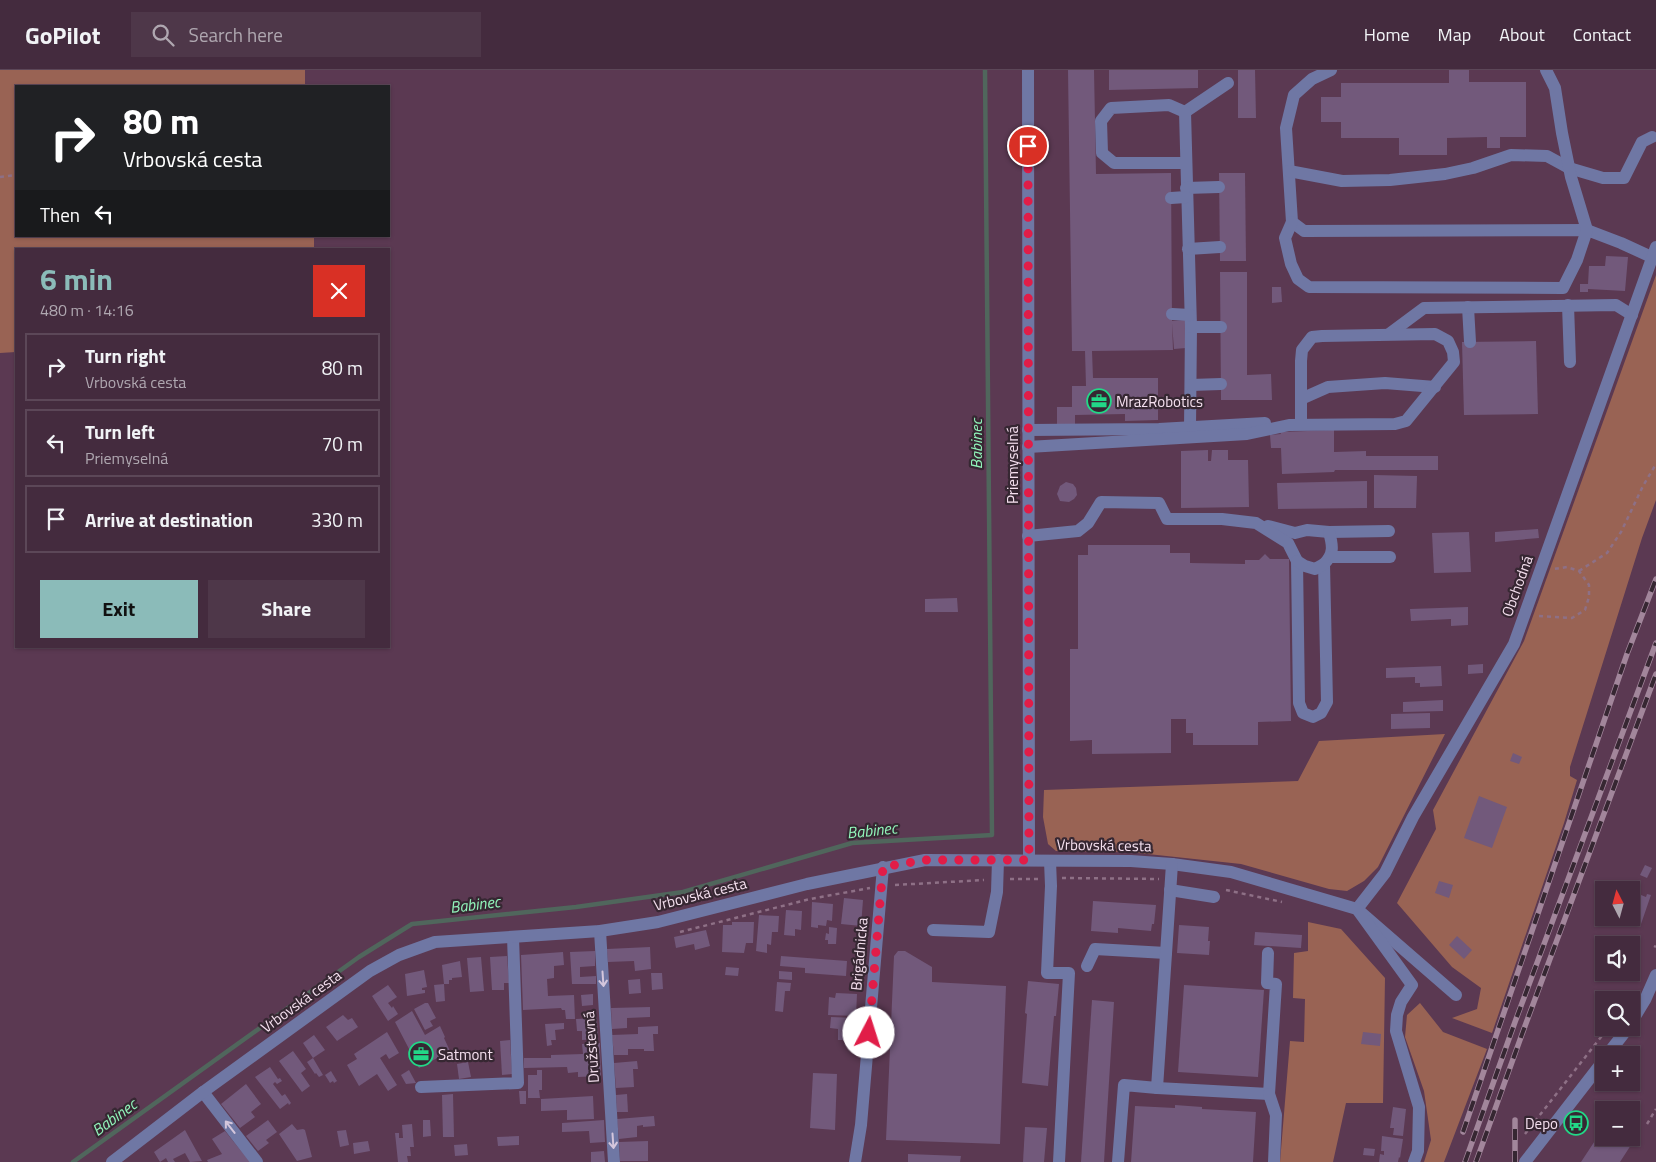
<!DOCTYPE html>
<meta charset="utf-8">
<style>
body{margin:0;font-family:"Titillium Web",sans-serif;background:#4e3749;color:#f1f3f6;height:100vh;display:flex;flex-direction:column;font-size:19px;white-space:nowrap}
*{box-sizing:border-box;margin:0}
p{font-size:16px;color:#afa7b0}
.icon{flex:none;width:28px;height:28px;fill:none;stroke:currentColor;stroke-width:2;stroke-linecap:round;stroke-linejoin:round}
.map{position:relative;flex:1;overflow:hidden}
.details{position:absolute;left:15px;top:178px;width:375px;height:400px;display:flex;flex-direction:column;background:#442b3e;border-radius:0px;box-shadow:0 1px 4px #0004,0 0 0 1px #5c4758}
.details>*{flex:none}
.top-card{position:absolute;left:15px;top:15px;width:375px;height:152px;border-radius:0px;box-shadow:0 1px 4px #0004,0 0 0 1px #5c4758;background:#202124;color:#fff;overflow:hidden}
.needle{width:32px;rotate:354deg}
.fabs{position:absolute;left:1595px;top:811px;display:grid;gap:10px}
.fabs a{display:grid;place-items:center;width:45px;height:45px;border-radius:0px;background:#442b3e;box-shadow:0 1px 4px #0004,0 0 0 1px #5c4758;font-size:25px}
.pin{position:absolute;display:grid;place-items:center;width:42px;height:42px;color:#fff;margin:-21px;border:2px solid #fff;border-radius:50%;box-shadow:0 1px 5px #0007}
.me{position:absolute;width:55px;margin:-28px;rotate:5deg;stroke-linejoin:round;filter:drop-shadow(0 0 4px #0008)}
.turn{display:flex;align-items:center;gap:18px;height:105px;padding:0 25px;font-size:22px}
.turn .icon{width:65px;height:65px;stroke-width:2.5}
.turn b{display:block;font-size:35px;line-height:42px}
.then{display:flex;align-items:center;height:48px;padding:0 25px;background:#0003;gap:10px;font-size:19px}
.round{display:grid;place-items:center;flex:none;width:52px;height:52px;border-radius:0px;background:#4e3749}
.summary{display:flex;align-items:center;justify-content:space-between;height:85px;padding:0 25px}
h1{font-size:30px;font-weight:700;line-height:38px;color:#8bbbb9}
.button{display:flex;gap:10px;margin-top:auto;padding:10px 25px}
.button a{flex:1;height:58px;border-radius:0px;background:#8bbbb9;color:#111;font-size:20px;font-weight:700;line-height:58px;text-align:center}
.button a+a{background:#4e3749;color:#f1f3f6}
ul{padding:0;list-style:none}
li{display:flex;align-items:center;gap:15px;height:68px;margin:0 10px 8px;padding:0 15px;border:2px solid #5c4758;border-radius:0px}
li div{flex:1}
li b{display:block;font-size:19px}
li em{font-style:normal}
header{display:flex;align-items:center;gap:30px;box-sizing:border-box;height:70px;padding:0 25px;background:#442b3e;border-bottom:1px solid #5c4758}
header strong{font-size:24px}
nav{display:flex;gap:28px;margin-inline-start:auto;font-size:18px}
.search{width:350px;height:45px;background:#4e3749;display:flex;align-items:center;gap:12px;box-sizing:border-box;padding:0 18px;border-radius:0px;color:#afa7b0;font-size:19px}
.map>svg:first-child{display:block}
.green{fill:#996354}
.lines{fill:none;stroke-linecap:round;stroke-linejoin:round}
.stream{stroke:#50665c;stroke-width:4.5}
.building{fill:#72597b}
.path{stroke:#8e7086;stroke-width:2.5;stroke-dasharray:4 4;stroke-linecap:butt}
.minor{stroke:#6f77a4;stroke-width:12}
.rail-casing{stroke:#a2869b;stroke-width:5.5}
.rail{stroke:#362732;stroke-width:4;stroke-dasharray:11;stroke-linecap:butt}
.oneway{stroke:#d4c6dc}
.route{stroke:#e11d48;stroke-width:9;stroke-dasharray:0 16.2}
.labels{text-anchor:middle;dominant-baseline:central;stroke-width:4.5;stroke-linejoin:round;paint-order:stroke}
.poi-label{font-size:15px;fill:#f5e0ef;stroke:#362732;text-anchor:start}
.street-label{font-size:15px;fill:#f5e0ef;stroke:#362732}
.water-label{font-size:16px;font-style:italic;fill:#92f6bb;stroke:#362732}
</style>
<header>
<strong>GoPilot</strong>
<div class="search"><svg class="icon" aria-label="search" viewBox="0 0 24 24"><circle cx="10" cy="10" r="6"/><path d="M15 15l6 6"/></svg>Search here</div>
<nav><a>Home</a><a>Map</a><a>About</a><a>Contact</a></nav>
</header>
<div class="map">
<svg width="1656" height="1092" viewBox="0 0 1656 1092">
<rect width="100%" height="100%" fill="#5b3952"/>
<!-- green -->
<g class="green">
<path d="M0,0H305V16H16V166H314V179H16V282L0,283Z"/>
<path d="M1656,205V430L1642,468L1570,697V706L1577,710L1564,753L1492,963L1452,948L1477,939L1481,918L1452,897L1397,833L1436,759L1433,740L1524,571Z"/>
<path d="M1445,664L1378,797L1364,811L1347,821L1329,819L1241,794L1129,782L1056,781L1048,774L1043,747L1044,720L1298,711L1319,671Z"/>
<path d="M1308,852L1341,859L1385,908L1383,1033H1346L1333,1092H1280L1290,971L1304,972L1305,929L1293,928L1294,883L1308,881Z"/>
<path d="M1420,933L1443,962L1487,979L1444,1092H1424L1431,1070L1424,1021L1405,967L1407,945Z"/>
</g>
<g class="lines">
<!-- stream -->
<path class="stream" d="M73,1092L359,887L412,854L576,837L683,822L852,773L992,765L985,0"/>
</g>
<!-- building -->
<g class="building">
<path d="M1068,0H1094L1096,104L1171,103L1172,251L1185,250L1186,278L1174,279L1172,253L1173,280L1092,281L1093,308H1158V350L1125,351V344L1075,345V355H1057V337H1072V316H1086L1085,281H1072Z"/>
<path d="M1109,0H1198V18L1109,20Z"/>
<path d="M1238,0H1255L1256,48H1238Z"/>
<path d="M1449,0H1469V12H1526V67H1500V78H1487V67L1447,68V85H1399V68H1341V52H1321V27H1341V13H1449Z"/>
<path d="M1219,103H1245L1246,191H1220Z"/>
<path d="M1606,186L1628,187L1625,221L1588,219V222H1580V214H1588L1589,196H1605Z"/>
<path d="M1220,202H1247V305L1271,304L1272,330H1221Z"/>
<path d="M1272,217H1281L1282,232L1272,233Z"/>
<path d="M1536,271L1538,344L1464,345L1462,272Z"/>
<path d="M1334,360V382L1366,381V386H1438V400H1335L1334,402L1282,404L1281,378H1271L1270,365L1281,364L1280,362Z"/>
<path d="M1208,380V391H1211L1212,380H1228V390H1248L1249,437L1181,438V381Z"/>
<path d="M1374,405L1417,406L1416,438H1374Z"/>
<path d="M1367,411V438L1278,439L1277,413Z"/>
<path d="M1066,412L1073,414L1076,418L1077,425L1074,429L1069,432L1060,431L1057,424L1060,416Z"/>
<path d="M1538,459L1539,468L1495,472V462Z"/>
<path d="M1469,462L1471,502L1434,503L1432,463Z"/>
<path d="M1088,475H1170V483H1190V493L1245,494V490H1259L1265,484L1270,489H1289L1291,651L1258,652V675H1193V663H1186V649H1171V683L1092,684V670L1070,671V579H1078V485H1088Z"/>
<path d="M957,528L958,542H925V529Z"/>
<path d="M1468,537V555L1451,556V549L1411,551L1410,539Z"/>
<path d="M1483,594V603L1468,604V595Z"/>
<path d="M1441,596L1442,616L1420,617V613H1415V607L1386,608V598Z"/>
<path d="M1443,630V641L1403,642V632Z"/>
<path d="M1430,643V658L1391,659V644Z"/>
<path d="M1513,683L1522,687L1519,694L1510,691Z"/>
<path d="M1479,726L1507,737L1492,778L1464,768Z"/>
<path d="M1645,795L1652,798L1647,808L1640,805Z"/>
<path d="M1439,811L1453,815L1449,828L1435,823Z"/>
<path d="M1631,821L1646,827L1647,824L1651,825L1641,854L1637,852L1638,850L1631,847Z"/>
<path d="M844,828L863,830L861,856L841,854Z"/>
<path d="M1093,831L1156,835L1154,854H1152L1151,861L1118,858V863L1091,861Z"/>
<path d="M812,832L833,834L832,851L827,850L826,856L818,855V858L811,857Z"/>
<path d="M786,840L802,841L801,860L795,859V866L784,865Z"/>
<path d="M759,845L779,846L778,862H772L771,875L767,874V883L756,881Z"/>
<path d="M732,852H754L753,873H746L744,883L722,882L723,855H732Z"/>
<path d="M1179,855L1209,857L1208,871H1210L1209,885L1177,883Z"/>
<path d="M829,857L837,858L836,874H828V870H825L826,863L829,864Z"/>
<path d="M706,860L710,876L695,880L694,874L676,878L674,867Z"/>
<path d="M1255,862L1302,865L1301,878L1254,875Z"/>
<path d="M1457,866L1472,880L1464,889L1449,875Z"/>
<path d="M650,877L651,899L635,901L634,891L608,892L607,879Z"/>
<path d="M595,881V896L580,897V907L596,906V914H572L570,882Z"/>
<path d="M898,881H905L932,897V912L1006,916L1000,1074L886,1070L894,886Z"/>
<path d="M563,882L564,895L554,896V908L547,909L548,926L574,925L575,949H566L565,940H562L561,938L523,940L521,885Z"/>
<path d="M507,886L509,913H504V920H492L490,887Z"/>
<path d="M781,886L847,891L846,906L805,903V898L780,896Z"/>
<path d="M481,887L484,921L470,922L467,888Z"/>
<path d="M460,891L462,907L452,908V910H449V914H444L445,931L436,932L434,915L444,914L442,895Z"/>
<path d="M726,897L739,898L738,906L725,905Z"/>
<path d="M424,900L427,917L422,918V920H425V923L407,926L405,904Z"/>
<path d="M779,901L792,902V910L779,909Z"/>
<path d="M651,903H662L663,919L652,920Z"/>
<path d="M640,909L641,923L629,924L628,910Z"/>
<path d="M1028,911L1059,914L1056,946H1054L1048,1016L1022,1013L1027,944L1025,943Z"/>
<path d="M777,912L791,913L790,921H785L783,942L775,941Z"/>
<path d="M388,915L397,927L388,933L392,938L393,936L398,944L388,951L372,926Z"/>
<path d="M1184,915L1264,920L1258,1007L1178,1002Z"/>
<path d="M836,923L857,924L856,946L828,945L829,927L835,928Z"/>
<path d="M593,924V935L582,936L581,925Z"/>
<path d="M1092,930L1114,932L1104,1092H1081Z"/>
<path d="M425,933H428L436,948L430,951L433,956L425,960L414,939Z"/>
<path d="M650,937V947L627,948V958L612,959L611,938Z"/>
<path d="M412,941L425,965L440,956L445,967L444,968L450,981L419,998L395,952Z"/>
<path d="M343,945L348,950L352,948L358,957L337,971L326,957Z"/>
<path d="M831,947L856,948L855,966L846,965V970H838V959L830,958Z"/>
<path d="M597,948L598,969L582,970V961H577L576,949Z"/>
<path d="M564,953V959L555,960L556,970H551L552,975L547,976L545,954Z"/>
<path d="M658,956V964H653L654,981H644V979H628V985H614L612,965L638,964V957Z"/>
<path d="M387,962L399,983L389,989L386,984L380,988L397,1015L388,1021L377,1004L359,1016L347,995L357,989L354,984Z"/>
<path d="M1363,962L1381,964L1380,976L1361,974Z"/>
<path d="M314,965L325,980L313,988L303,973Z"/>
<path d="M510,970L512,1004L502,1005L500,971Z"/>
<path d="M600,973L601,1006L578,1007V1002L568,1003L567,997L524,998V988H551V985L583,984L582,974Z"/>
<path d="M293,981L306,999L301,1003L310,1016L302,1022L279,991Z"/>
<path d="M313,988L323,1005L319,1007L316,1003L315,1004L307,992Z"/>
<path d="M637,991L638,999H633L634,1017L616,1018L614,993Z"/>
<path d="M468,992L471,1007L459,1009L457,994Z"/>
<path d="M270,997L278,1009L280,1008L282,1011L277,1014L275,1012L273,1014L282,1026L285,1024L291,1033L289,1035L288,1033L280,1039L255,1007Z"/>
<path d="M409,1000L416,1013L406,1014L401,1005Z"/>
<path d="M537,1000H542V1020H539L540,1028H528V1005H537Z"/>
<path d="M331,1001L337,1011L334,1013L333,1011L330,1013L325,1005Z"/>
<path d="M813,1003L837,1004L835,1060L810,1058Z"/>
<path d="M246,1014L261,1034L251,1042L255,1047L240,1058L221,1034Z"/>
<path d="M519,1021H526V1034H520Z"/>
<path d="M453,1024L454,1067H443L442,1025Z"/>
<path d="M627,1024L628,1042H617L616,1025Z"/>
<path d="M593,1026L594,1049L567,1050V1040L541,1041V1029Z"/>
<path d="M1175,1035L1202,1037V1039L1256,1042L1253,1092H1131L1135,1036L1175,1038Z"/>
<path d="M1393,1037L1406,1039L1403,1066L1393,1065L1394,1058H1390Z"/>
<path d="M654,1046L655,1056L643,1057V1055L637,1056V1067L619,1069L617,1049Z"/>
<path d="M268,1050L277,1062L266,1070L269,1073L258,1081L246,1066Z"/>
<path d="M423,1050H430L431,1066L423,1067Z"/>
<path d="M604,1050L605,1072L590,1073L589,1061L562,1062V1053Z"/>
<path d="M292,1054L297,1060L303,1059L305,1060L312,1087L297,1091L279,1064Z"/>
<path d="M412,1054L414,1077H410L411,1086H407L408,1092H398L395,1063H399V1068H403L402,1055Z"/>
<path d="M1631,1055L1640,1061L1620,1092H1581L1604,1057V1068H1631Z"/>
<path d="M1025,1057L1047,1058L1044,1092H1023Z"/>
<path d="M185,1060L202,1091L190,1092L185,1083L173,1089L175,1092H168L166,1088L160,1092L154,1082Z"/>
<path d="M346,1060L349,1075L340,1077L337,1061Z"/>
<path d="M225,1061L250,1092H208L207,1090L222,1084L212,1069Z"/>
<path d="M519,1066V1075L498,1076L497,1067Z"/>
<path d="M1382,1066L1403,1069L1400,1088L1399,1087L1398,1092H1379L1380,1084L1384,1085V1081H1381Z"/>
<path d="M368,1071L370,1081L354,1084L353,1073Z"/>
<path d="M648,1071V1091H620L619,1072Z"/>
<path d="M467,1074L468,1085L455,1086L454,1075Z"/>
<path d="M1364,1078L1375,1079L1374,1086L1363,1085Z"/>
<path d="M604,1081L605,1092H591V1082Z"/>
<path d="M908,1084L961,1086L960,1092H908Z"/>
</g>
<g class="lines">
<!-- path -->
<g class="path">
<path d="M0,107L16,105"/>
<path d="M1579,501L1607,483L1621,462L1643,416L1656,394"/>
<path d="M1539,546L1572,548L1585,540L1589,527V515L1579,501L1567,497L1554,499"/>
<path d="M1062,808L1159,809"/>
<path d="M1010,809H1039"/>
<path d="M895,815L984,810"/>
<path d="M1226,820L1282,832"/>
<path d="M680,862L810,829L870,818"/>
<path d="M1654,876L1656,877"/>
<path d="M1622,930L1625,926L1630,928"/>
<path d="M1647,1054L1656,1039"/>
<path d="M1525,1064L1608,958"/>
</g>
<!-- minor -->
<g class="minor">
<path d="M1028,0L1029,790"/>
<path d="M1331,0L1312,9L1294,25L1286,58L1292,152L1304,161L1587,160L1621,173L1656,189"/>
<path d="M1185,42L1228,13"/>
<path d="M1185,93H1114L1102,83L1101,51L1111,38L1169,35L1185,42L1191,257L1190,358"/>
<path d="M1289,101L1342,111L1390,110L1445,104L1473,98L1511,85L1547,86L1569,98L1603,108H1624L1642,72L1652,67"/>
<path d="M1186,118L1219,117"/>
<path d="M1171,128L1186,127"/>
<path d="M1292,152L1285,168L1291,194L1298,209L1309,217L1563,218L1577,190L1587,160L1571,107L1562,63L1555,18L1546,0"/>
<path d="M1188,179L1220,177"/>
<path d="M1568,235L1570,292"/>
<path d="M1468,237L1470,272"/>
<path d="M1172,244L1190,245"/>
<path d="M1191,257H1221"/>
<path d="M1389,264L1424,238L1616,235L1632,245"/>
<path d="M1191,315L1221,314"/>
<path d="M1301,329L1328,317L1385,313L1435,317"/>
<path d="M1028,360L1159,359L1265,353"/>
<path d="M1028,377L1247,364L1289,355L1395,354L1406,351L1454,292L1453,282L1448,271L1435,264L1322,266L1312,267L1302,280L1301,291V355"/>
<path d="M1268,456L1295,463L1307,460L1329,462L1389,461"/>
<path d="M1028,466L1078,461L1088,453L1101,432L1159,433L1167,449H1222L1256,453L1288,473L1297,491L1299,633L1303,643L1313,647L1321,643L1327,632L1324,494C1334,484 1333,476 1329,462"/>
<path d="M1331,487H1390"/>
<path d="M1297,491L1305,496L1315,499L1324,494"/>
<path d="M1050,791L1051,816L1047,903H1069L1059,1092"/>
<path d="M1170,820L1214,827"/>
<path d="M933,860L989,862L997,822L998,790"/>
<path d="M600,861L614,1092"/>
<path d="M1087,896L1095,879L1166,883"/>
<path d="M1456,925L1357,839L1385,803L1413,747L1514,574L1656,177"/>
<path d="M1631,953L1645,930L1656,905"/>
<path d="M1607,985L1628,958"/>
<path d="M421,1017L518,1013L513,867"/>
<path d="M1157,1018L1269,1024L1276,914L1267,913L1268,883"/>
<path d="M203,1022L257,1092"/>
<path d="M1269,1024L1276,1045L1274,1092"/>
<path d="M112,1092L203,1022L370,901L399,885L435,872L600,861L658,852L807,814L925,790L1131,791L1172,794L1231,802L1357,839L1412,915L1401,932L1397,945L1396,961L1419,1037L1418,1081L1414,1092"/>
<path d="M855,1092L861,1055L883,797"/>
<path d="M1118,1092L1124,1015L1157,1018L1172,794"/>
<path d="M1525,1092L1604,990"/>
</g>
<!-- rail casing -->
<g class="rail-casing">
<g id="rail">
<path d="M1463,1062L1627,584L1656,509"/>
<path d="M1465,1092L1515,952L1656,573"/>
<path d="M1476,1092L1525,956L1656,604"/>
<path d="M1515,1092V1050"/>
</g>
</g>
<!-- rail -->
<use href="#rail" class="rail"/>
</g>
<!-- one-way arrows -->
<defs><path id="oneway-shaft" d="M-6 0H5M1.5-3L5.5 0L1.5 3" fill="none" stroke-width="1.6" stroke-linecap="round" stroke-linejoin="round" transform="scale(1.25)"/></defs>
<g class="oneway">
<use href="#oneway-shaft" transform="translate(603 909) rotate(86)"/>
<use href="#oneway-shaft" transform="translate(230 1057) rotate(-128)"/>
<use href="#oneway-shaft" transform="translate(613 1071) rotate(86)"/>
</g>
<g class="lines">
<!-- route -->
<path class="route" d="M869,963L883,797L925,790H1029L1028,76"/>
</g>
<!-- icons -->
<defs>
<g id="office-ring" transform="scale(1.25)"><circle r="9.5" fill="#362732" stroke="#22d887" stroke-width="1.5"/><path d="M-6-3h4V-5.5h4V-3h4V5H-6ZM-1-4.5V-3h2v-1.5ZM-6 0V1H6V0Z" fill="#22d887"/></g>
<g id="bus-ring" transform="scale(1.25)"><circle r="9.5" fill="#362732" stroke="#22d887" stroke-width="1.5"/><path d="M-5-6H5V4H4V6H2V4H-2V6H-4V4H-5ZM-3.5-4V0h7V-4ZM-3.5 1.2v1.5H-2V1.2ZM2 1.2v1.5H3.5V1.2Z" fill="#22d887"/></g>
</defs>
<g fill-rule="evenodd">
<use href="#office-ring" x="1099" y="331"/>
<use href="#office-ring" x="421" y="984"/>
<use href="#bus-ring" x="1576" y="1053"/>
</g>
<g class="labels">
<!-- poi labels -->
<g class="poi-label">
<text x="1116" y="331">MrazRobotics</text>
<text x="438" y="984">Satmont</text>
<text x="1558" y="1053" text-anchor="end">Depo</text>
</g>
<!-- street labels -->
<g class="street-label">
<text transform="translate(1012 395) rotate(-90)">Priemyselná</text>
<text transform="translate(1517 516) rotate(-70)">Obchodná</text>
<text transform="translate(1104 775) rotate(1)">Vrbovská cesta</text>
<text transform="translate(700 824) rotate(-14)">Vrbovská cesta</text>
<text transform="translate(859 884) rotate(-85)">Brigádnicka</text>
<text transform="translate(301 931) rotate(-36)">Vrbovská cesta</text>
<text transform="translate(591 977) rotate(-94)">Družstevná</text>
</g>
<!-- water labels -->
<g class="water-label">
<text transform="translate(976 374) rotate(-90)">Babinec</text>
<text transform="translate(872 760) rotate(-6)">Babinec</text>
<text transform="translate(475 834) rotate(-7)">Babinec</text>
<text transform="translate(114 1047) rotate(-36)">Babinec</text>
</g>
</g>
</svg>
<div class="fabs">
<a><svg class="needle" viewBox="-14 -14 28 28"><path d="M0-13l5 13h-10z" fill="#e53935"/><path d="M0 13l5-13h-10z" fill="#afa7b0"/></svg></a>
<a><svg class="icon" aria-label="sound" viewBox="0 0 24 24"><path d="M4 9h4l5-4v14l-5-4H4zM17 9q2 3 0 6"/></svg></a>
<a><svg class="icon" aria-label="search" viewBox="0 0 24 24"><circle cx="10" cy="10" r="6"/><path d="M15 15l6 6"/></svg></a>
<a>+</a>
<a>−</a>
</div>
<div class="pin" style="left:1028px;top:76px;background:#d93025"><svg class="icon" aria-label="arrive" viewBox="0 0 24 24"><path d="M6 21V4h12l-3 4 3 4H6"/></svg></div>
<svg class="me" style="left:869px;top:963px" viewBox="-20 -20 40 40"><circle r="19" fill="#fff"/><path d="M0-13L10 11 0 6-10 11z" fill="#e11d48"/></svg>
<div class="top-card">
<div class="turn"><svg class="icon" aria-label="right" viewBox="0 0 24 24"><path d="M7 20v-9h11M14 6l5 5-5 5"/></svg><div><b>80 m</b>Vrbovská cesta</div></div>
<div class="then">Then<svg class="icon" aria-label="left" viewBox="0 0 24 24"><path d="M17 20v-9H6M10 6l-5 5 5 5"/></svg></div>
</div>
<section class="details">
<div class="summary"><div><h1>6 min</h1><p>480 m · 14:16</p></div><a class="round" style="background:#d93025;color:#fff"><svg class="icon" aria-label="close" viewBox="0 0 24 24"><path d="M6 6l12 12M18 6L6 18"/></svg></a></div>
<ul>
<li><svg class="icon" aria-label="right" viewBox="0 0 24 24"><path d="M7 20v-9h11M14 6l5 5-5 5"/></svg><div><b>Turn right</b><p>Vrbovská cesta</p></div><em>80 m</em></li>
<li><svg class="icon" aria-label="left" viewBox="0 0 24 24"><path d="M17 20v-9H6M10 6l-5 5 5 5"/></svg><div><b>Turn left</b><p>Priemyselná</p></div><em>70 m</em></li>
<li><svg class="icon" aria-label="arrive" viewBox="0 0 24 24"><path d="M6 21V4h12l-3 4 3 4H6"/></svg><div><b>Arrive at destination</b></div><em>330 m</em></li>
</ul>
<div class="button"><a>Exit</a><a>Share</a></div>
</section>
</div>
